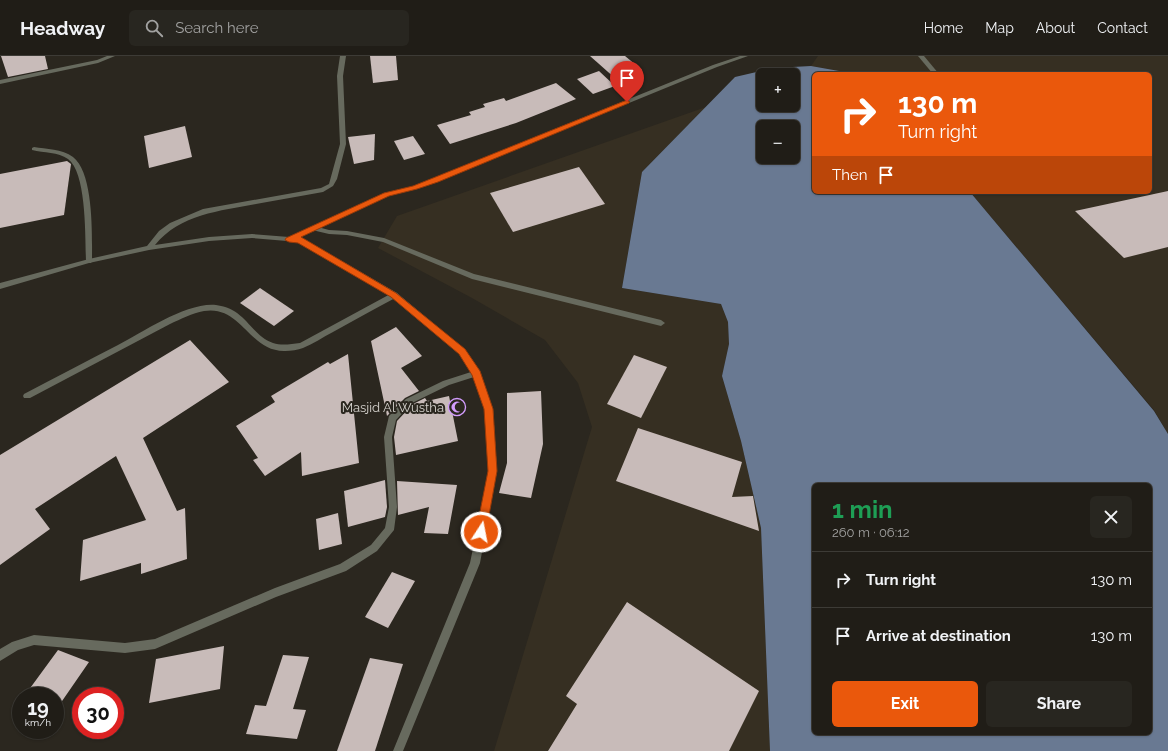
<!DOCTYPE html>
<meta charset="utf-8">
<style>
body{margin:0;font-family:Raleway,sans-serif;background:#282620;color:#f1f3f6;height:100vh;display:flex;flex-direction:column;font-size:15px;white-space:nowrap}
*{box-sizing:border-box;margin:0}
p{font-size:13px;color:#a2a2a1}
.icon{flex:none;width:22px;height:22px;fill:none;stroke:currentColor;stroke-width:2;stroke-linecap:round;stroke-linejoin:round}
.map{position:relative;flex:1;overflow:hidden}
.sheet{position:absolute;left:812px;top:427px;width:340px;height:252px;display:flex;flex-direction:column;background:#201d17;border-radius:6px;box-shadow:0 1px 3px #0004,0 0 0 1px #3d3b36}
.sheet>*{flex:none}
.top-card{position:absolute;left:812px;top:16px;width:340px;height:122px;border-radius:6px;box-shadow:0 1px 3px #0004,0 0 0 1px #3d3b36;background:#ea580c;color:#fff;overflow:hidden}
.tools{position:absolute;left:756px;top:12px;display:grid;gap:8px}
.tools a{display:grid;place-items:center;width:44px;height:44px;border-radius:6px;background:#201d17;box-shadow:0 1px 3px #0004,0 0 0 1px #3d3b36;font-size:20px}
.speed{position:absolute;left:12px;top:631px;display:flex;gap:8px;font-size:20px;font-weight:700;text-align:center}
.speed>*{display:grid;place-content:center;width:52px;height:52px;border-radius:50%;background:#201d17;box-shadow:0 1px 3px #0004,0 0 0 1px #3d3b36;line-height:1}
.speed small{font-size:10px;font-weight:400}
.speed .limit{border:6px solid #d22;background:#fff;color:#111}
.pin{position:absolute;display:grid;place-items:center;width:34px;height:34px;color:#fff;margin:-41px -17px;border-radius:50% 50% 50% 0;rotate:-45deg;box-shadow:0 0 4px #0007}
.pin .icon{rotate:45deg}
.me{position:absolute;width:44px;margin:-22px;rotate:11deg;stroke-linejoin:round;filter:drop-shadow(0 0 3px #0008)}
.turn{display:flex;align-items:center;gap:14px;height:84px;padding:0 20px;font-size:18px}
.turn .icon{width:52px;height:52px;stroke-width:2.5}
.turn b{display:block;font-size:28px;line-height:34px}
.then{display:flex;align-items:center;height:38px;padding:0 20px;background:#0003;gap:8px;font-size:15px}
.round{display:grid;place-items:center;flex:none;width:42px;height:42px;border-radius:6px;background:#282620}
.summary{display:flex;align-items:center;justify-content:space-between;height:68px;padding:0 20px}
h1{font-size:24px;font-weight:700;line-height:30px;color:#1e9e55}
.action{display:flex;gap:8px;margin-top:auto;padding:8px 20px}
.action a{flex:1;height:46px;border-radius:6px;background:#ea580c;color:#fff;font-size:16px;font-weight:700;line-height:46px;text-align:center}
.action a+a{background:#282620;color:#f1f3f6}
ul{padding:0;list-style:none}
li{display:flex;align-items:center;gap:12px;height:56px;padding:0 20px;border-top:1px solid #3d3b36}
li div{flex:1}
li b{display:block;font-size:15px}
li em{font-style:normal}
header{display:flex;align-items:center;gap:24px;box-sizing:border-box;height:56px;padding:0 20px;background:#201d17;border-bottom:1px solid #3d3b36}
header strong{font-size:19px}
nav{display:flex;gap:22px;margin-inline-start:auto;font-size:14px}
.search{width:280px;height:36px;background:#282620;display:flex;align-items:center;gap:10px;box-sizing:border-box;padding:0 14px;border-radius:6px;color:#a2a2a1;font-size:15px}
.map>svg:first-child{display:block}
.built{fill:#362f22}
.water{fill:#697992;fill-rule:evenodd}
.building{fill:#c8bbb9}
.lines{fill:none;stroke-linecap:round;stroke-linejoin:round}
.service{fill:#676a5e;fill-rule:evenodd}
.minor{fill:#676a5e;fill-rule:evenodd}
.route{fill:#ea580c;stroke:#983908}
.labels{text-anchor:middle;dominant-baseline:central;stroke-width:4;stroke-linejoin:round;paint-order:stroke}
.poi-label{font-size:13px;fill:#d4d1cc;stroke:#2b271f;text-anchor:end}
</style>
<header>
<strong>Headway</strong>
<div class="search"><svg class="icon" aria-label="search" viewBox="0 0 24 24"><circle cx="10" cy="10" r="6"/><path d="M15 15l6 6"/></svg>Search here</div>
<nav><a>Home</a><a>Map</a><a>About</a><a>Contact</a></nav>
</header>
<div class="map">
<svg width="1168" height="695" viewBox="0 0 1168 695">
<rect width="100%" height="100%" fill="#2b271f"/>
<!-- built -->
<g class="built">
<path d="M818,0H1168V378L1154,354L970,136H1150V18H856L811,10Z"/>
<path d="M706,51L642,116L622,232L721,248L728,266L729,288L722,320L741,385L761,472L770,695H494L592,371L578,327L545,284L472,242L378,192L397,160Z"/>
</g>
<!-- water -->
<path class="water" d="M811,10L856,18H814V136H970L1154,355L1168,378V695H770L761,472L741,385L722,320L729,288L728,266L721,248L622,232L642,116L735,21L774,12ZM763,19H793V49H763ZM763,71H793V101H763ZM814,429H1150V677H814Z"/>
<!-- building -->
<g class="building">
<path d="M1,0H45L48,13L8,21Z"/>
<path d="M370,0H396L398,24L373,27Z"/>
<path d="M590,0H625L642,14L616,23Z"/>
<path d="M599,15L615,30L593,38L577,23Z"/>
<path d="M556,27L576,43L516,67L450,88L437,69L471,59L469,56L485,51L483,48L504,42L506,45Z"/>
<path d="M185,70L192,101L149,112L144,80Z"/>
<path d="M375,78L374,104L354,108L348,81Z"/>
<path d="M413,80L425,98L404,104L394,85Z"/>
<path d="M67,105L71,108L64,159L0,172V118Z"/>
<path d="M579,111L605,148L513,176L490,137Z"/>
<path d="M1168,135V191L1124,202L1075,155Z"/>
<path d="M260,232L294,255L274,270L240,247Z"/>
<path d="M396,271L422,300L401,312L419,335L405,342L387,360L371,285Z"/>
<path d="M190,284L229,326L143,382L177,455L185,452L187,503L141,518V507L80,525L83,484L146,464L116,400L35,453L50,473L0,509V399Z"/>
<path d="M348,298L359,407L302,420L301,396L265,420L253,404L258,402L236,370L275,346L271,340L328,306L330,308Z"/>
<path d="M634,299L667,311L641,362L607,348Z"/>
<path d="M541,335L543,388L531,442L499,437L507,407V337Z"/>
<path d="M449,340L458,385L396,399L394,381L397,365L413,348L425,342L427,345Z"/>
<path d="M638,372L742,406L732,441L753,440L759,475L616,425Z"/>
<path d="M385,424L387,451L385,461L348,471L344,435Z"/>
<path d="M397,425L457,429L448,478L424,477L429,451L398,459Z"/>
<path d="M338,457L342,488L319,494L316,463Z"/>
<path d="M392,516L415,525L388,572L365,561Z"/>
<path d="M627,546L759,635L729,695H548L577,648L566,640Z"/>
<path d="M224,590L220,633L149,647L156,603Z"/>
<path d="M58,594L89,606L60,648L55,646V640H40L28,635Z"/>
<path d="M283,599L309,601L293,653L306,654L297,683L246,678L255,649L266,650Z"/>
<path d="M370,602L403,608L375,695H337Z"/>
</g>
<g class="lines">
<!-- service -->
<g class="service">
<path d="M918,0H924L939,18H933Z"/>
<path d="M34,91C46,93 62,93 73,101C94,117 92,180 92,205L91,207H87L86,205C85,182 87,117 68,103C58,96 44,97 32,94V92Z"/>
<path d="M312,170H314L329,174L347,175L384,182L474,218L661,264L665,267L661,270L472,223L383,186L347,179L329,178L312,174Z"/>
<path d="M394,236L397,237L398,239L397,241C375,253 354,264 333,276C323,281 313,288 303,292C298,294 291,295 285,295C249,296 242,249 204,255C192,257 181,263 170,268L30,342H24L23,340L24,338C56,321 87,305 118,289C143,276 187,246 216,249C247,253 250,279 273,287C282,290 291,288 300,287Z"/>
</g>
<!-- minor -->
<g class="minor">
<path d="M107,0H115L98,7L0,28V24L97,4Z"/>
<path d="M340,0H346L343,20L346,88L337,123L333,130L323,136C301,140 278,144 256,148C220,155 180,158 155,189L209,181L252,178L289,181L384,137L414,130L713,9L740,0H748L717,11L438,125L417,133L388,140L299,182H302L397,237L465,294L480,317L493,353L497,415L480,507L403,695H393L470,507L489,415L485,353L474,321L449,329L412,347L396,364L392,381L397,451L394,474L377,495L346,515L276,541L155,593L125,597L34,589L18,594L0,605V593L12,586L34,579L125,587L155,583L275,532L340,508L371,489L385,472L389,451L384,381L389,360L406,343L443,325L471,316L459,298L391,241L299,186L252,182L209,185L149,194L89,207L0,233V227L89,203L147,190L159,175L170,167L203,153L321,132L329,128L340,88L337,20Z"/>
</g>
</g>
<!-- route -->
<path class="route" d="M627,44L630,46L629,47L438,126L417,133L389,140L301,181L396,237L465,293L480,315L493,353L497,415L486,476L484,480L481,481L477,480L476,476L488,415L484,353L472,319L459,298L391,241L298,187L289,186L285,184L286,182L384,137L413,130L433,122Z"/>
<!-- icons -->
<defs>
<g id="mosque-ring" transform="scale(0.9)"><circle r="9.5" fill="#2b271f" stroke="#d29cfd" stroke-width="1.5"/><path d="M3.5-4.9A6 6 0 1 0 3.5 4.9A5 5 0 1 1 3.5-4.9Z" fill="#d29cfd"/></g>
</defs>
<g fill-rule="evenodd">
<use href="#mosque-ring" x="457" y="351"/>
</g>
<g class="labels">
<!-- poi labels -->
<g class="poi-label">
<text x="444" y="351">Masjid Al Wustha</text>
</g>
</g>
</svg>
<div class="tools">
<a>+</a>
<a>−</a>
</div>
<div class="speed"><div>19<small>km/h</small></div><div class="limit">30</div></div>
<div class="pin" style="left:627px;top:46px;background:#d93025"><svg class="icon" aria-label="arrive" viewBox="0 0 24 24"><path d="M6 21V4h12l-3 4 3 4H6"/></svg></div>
<svg class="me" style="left:481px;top:476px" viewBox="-20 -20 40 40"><circle r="17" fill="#ea580c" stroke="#fff" stroke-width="3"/><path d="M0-11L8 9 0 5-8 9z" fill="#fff"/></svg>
<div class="top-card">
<div class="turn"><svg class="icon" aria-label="right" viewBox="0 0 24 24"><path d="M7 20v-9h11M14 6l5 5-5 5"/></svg><div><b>130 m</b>Turn right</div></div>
<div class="then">Then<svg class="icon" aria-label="arrive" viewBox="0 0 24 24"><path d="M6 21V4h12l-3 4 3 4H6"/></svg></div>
</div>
<section class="sheet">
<div class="summary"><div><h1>1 min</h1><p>260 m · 06:12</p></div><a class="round"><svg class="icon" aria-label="close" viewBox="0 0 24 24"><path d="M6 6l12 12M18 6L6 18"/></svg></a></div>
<ul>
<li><svg class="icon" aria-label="right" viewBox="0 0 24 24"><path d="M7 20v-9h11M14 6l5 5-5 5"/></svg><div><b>Turn right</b></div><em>130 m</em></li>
<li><svg class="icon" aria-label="arrive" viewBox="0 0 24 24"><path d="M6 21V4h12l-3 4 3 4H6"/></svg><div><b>Arrive at destination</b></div><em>130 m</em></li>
</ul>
<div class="action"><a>Exit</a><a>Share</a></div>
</section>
</div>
